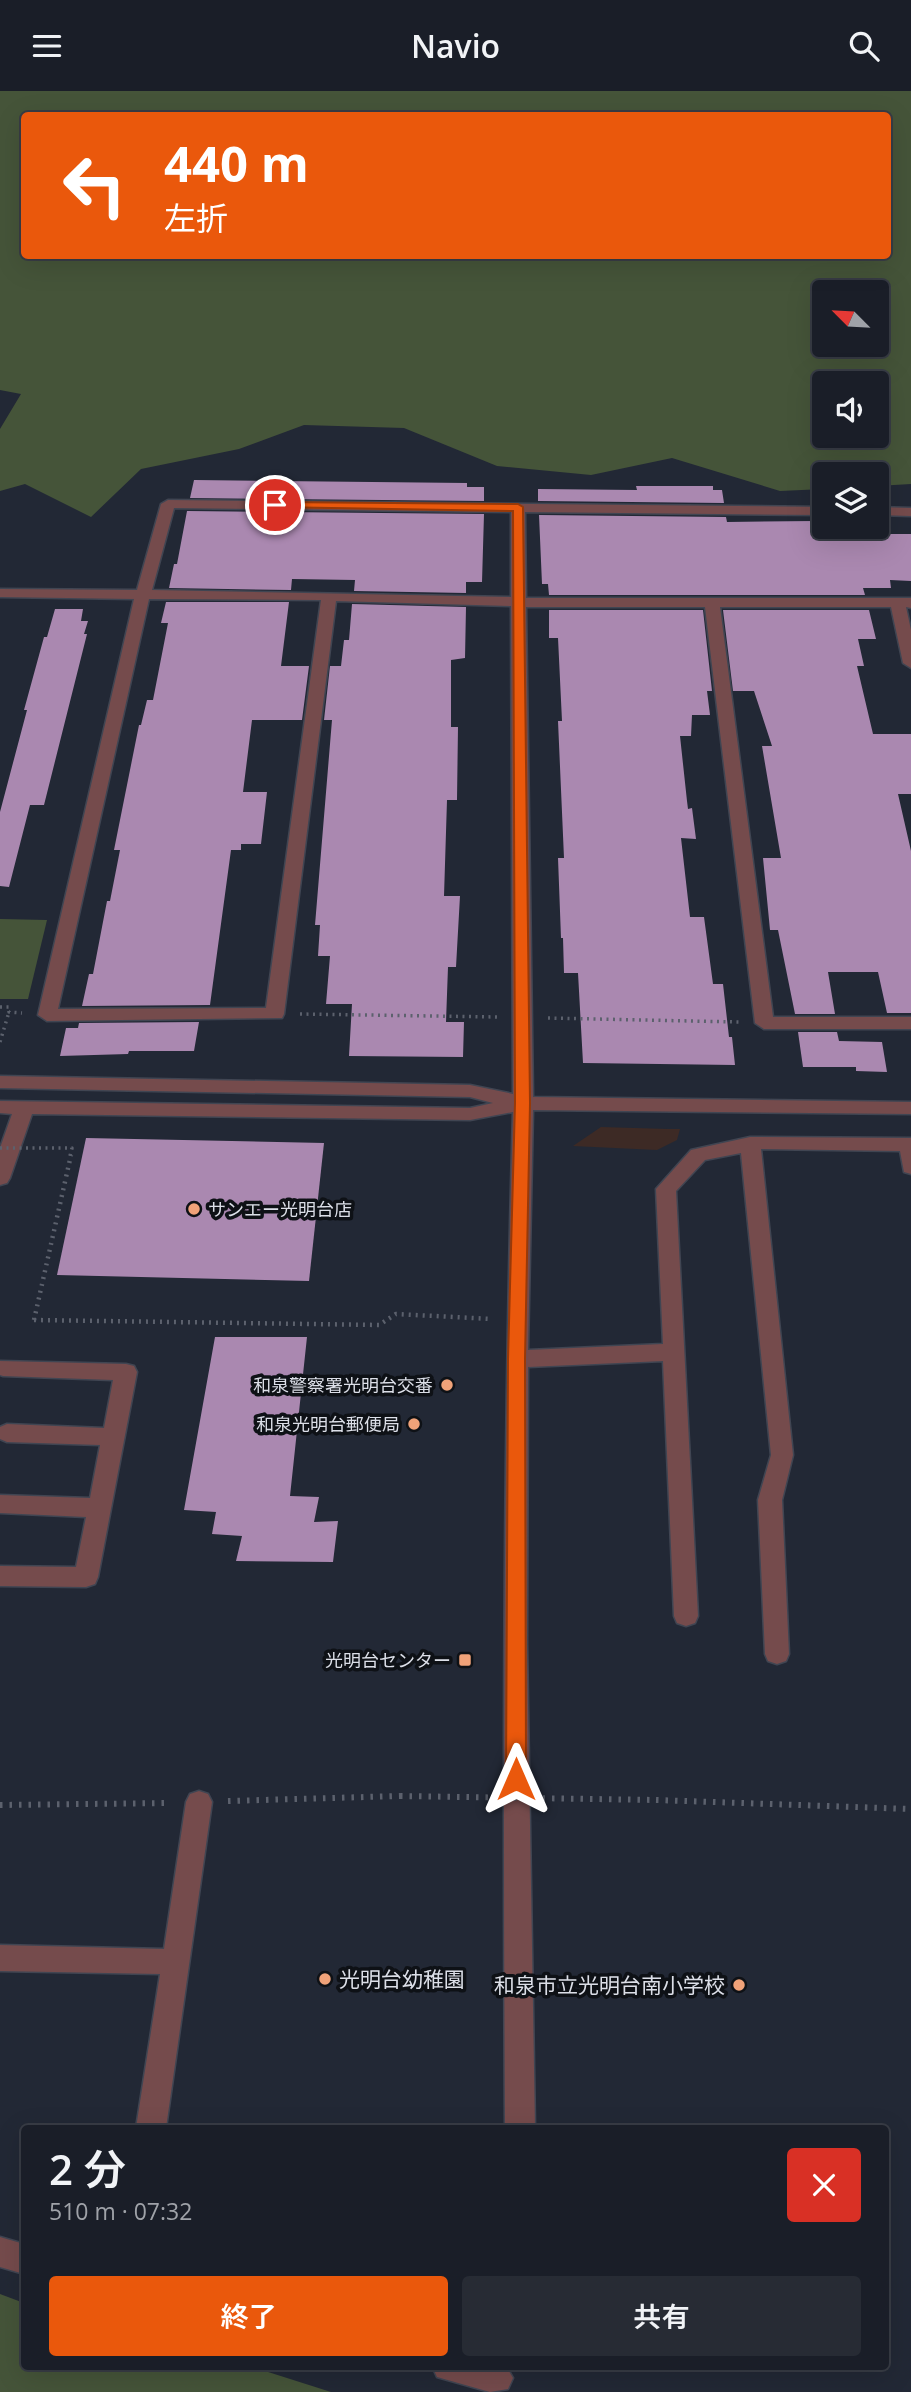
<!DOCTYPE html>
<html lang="ja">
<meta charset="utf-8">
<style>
body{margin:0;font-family:"Open Sans","Noto Sans JP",sans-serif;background:#272b34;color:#f1f3f6;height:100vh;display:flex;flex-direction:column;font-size:26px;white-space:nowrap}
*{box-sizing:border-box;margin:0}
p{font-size:23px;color:#9fa2a8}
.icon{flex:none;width:38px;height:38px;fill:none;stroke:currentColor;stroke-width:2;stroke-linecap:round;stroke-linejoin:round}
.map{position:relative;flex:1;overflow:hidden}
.side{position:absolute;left:21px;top:2034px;width:868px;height:245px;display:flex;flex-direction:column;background:#1a1e28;border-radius:7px;box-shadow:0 7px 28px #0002,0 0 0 2px #383c45}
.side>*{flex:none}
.guide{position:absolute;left:21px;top:21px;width:870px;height:147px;border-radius:7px;box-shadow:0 7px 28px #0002,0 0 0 2px #383c45;background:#ea580c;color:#fff;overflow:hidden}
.needle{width:46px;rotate:294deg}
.tools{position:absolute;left:812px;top:189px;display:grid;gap:14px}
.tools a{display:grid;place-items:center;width:77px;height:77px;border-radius:7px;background:#1a1e28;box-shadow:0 7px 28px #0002,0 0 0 2px #383c45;font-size:35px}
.pin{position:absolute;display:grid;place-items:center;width:60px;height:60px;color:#fff;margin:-30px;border:4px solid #fff;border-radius:50%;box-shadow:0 2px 7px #0007}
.me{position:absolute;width:77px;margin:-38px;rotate:0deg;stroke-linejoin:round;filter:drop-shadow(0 0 5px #0008)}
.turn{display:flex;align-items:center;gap:24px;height:147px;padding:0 28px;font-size:32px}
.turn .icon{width:91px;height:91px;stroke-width:2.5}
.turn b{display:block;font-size:49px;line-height:60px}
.round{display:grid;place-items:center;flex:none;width:74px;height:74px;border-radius:7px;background:#272b34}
.headline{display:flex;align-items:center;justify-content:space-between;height:119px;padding:0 28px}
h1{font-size:42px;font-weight:600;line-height:52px}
.button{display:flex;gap:14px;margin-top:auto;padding:14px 28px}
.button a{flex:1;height:80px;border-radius:7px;background:#ea580c;color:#fff;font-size:28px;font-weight:600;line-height:80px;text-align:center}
.button a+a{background:#272b34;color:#f1f3f6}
header{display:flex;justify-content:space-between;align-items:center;height:91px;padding:0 28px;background:#1a1e28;font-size:32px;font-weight:600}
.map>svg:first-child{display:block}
.industrial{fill:#3d2a25}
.green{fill:#455439;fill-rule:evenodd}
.building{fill:#aa88b0}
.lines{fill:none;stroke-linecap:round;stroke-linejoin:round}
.minor-casing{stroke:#404552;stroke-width:3}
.path-far2{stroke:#5c616d;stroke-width:3.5;stroke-dasharray:2 4.5;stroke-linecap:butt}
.path-far1{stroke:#5c616d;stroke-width:4.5;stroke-dasharray:2 5;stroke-linecap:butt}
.path{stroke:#5c616d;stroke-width:6;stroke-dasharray:2.5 7;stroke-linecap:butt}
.minor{fill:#754b4c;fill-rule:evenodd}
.path-bridge-far2{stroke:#5c616d;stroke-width:3.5;stroke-dasharray:2 4.5;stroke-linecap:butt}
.path-bridge-far1{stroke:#5c616d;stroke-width:4.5;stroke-dasharray:2 5;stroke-linecap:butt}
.path-bridge{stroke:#5c616d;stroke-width:6;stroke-dasharray:2.5 7;stroke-linecap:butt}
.route{fill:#ea580c;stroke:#983908;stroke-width:2}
.poi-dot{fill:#f0a279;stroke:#0e1116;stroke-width:2.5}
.labels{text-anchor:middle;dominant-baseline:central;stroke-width:7;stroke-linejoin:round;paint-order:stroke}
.poi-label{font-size:18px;fill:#dcdfe8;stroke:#0e1116;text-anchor:end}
.near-poi-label{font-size:21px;fill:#dcdfe8;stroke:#0e1116;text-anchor:start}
</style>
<header><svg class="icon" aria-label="menu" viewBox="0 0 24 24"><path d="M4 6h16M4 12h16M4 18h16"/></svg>Navio<svg class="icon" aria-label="search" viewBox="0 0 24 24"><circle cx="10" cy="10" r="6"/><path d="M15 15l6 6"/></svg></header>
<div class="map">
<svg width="911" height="2301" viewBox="0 0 911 2301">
<rect width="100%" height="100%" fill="#222835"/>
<!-- industrial -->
<path class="industrial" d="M601,1036L668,1038H680L677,1049L657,1059L573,1055Z"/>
<!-- green -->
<g class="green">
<path d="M0,0H911V393L877,395V383H824V398L780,400L672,367L591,384L497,375L404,337L304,334L239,358L141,378L91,426L25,393L0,400V338L21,303L0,299ZM24,24H887V164H24ZM824,201H877V254H824ZM824,292H877V345H824Z"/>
<path d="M0,828L47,829L28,908H0Z"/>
<path d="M0,2203L24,2212V2275H249L331,2301H0Z"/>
</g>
<!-- building -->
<g class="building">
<path d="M194,389L467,392V396H484V410L190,407Z"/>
<path d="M636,395H713V399H722L724,412L538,410V398L637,399Z"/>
<path d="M187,420L484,423L482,491H466V502L354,500L355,489L292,488L291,499L169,497L174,473H177Z"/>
<path d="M539,424L726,426L727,431L815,430L816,436H857L858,440H867L868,443H911V490L890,489L891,497H863L865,504H549L548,493H542Z"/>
<path d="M166,511H289L281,575H309L302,629H252L243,701H267L261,753H241V759H231L210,914L82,915L89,883H93L107,810H110L120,759H114L139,634H141L147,609H153L168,532H161Z"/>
<path d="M352,513L466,516L465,567L451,569V636H458L457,709H447L444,805H460L456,876H448L446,931H464L463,966L349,965L352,913H326L330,865H318L320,834H315L332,629H324L330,575H341L344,549H349Z"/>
<path d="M55,518H83L81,530H88L84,543H87L44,714H30L9,796L0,795V721L27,619H24L44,546H47Z"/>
<path d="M549,519H703L712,600H707L710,624H692L691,645H680L687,710L688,718L692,717L696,748L681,747L690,826H704L713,893H723L729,946H732L735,974L583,972L578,882H564L563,847H561L558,767H564L558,630H562L558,547H549Z"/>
<path d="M723,519H869L876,548H858L864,575H857L873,643H911V703H898L911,760V922H887L878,881H828L835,923H795L778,839H770L763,767H781L762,655H772L754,600H733Z"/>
<path d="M199,931L194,960H129L128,963L60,965L66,937H78L79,932Z"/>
<path d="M798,941H837L839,950L882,951L887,981L856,980V976H803Z"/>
<path d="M86,1047L324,1052L309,1190L57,1184Z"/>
<path d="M215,1246H307L290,1405L319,1406L314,1431L338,1430L333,1471L236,1470L242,1445L212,1443L216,1421L184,1419Z"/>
</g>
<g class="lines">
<!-- minor casing -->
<g class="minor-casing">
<g id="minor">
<path d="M168,409L824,416V424L525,421L526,507H911V517L906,516L911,539V577L903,572L891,516H720L773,926H911V938H764L755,932L705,516H526L533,1006L911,1011V1023L533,1019L528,1259L663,1253L656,1098L691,1059L750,1046L911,1047V1083L904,1081L900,1060L761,1058L793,1364L782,1409L789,1563L786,1570L777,1573L768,1570L765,1563L758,1409L771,1364L741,1062L705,1069L676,1100L698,1525L695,1532L686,1535L677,1532L674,1525L663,1270L528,1276L527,1553L535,2037H505C503,1698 503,1359 513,1021L470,1029L32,1023L10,1087L7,1092L0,1094V1057L12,1023L0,1022V1010L470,1017L493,1012L470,1006L0,997V985L470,994L513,1003L511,515L336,510L284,923L282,927L47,930L38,924L134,508L0,506V498L137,499L161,413ZM174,417L511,421V506L152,499ZM149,508L321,509L266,917L58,918Z"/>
<path d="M877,416L911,417V425L877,424Z"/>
<path d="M0,1270L126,1273L134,1275L137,1281L98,1486L95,1493L86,1496L0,1495V1475L76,1476L86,1426L0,1422V1404L90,1407L100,1354L7,1351L0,1348V1336L7,1333L104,1337L113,1289L3,1285L0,1284Z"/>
<path d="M199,1700L208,1703L212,1711L166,2037H136L160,1883L0,1880V1854L164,1858L186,1711L190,1703Z"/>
<path d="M0,2146L24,2153V2183L0,2176Z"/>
<path d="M432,2275H506L513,2287L508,2298L490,2301L437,2286Z"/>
</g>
</g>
<!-- path-far2 -->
<g class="path-far2">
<path d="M0,916H9V921L22,922"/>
<path d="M300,923L498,926"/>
<path d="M548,927L739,931"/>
<path d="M0,951L9,921"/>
</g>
<!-- path-far1 -->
<path class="path-far1" d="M34,1229L379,1234L396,1223L492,1228"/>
<!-- path -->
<g class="path">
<path d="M656,1709L911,1718"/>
<path d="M228,1710L400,1705"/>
<path d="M0,1714L171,1712"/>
</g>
<!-- minor -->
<use href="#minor" class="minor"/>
<!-- path-bridge-far2 -->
<path class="path-bridge-far2" d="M0,1057H72L70,1065"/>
<!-- path-bridge-far1 -->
<path class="path-bridge-far1" d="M34,1229L71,1064"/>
<!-- path-bridge -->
<path class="path-bridge" d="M400,1705L656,1709"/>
</g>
<!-- route -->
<path class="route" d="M275,411L518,413L523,416L530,1012L525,1268L526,1688L523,1694L516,1696L509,1694L506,1688L508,1268L515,1012L513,420L272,416L270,414Z"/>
<!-- markers -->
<g class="poi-dot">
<circle cx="194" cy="1118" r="7"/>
<circle cx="447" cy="1294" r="7"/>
<circle cx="414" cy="1333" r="7"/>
<rect x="458" y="1562" width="14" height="14" rx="3.5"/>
<circle cx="325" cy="1888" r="7"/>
<circle cx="739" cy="1894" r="7"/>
</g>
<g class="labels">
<!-- poi labels -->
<g class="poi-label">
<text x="208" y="1118" text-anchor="start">サンエー光明台店</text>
<text x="433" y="1294">和泉警察署光明台交番</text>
<text x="400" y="1333">和泉光明台郵便局</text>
<text x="451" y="1569">光明台センター</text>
</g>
<!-- near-poi labels -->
<g class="near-poi-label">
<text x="339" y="1888">光明台幼稚園</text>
<text x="725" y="1894" text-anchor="end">和泉市立光明台南小学校</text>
</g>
</g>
</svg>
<div class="tools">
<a><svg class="needle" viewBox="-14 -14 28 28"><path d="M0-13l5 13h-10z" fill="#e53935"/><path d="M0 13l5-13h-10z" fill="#9fa2a8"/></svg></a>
<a><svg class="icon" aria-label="sound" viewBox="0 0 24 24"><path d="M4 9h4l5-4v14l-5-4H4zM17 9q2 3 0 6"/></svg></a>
<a><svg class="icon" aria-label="layers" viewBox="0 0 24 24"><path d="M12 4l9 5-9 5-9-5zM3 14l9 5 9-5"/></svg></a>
</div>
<div class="pin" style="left:275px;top:414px;background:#d93025"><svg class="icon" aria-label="arrive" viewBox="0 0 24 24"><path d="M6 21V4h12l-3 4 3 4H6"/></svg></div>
<svg class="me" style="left:516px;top:1688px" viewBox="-20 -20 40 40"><path d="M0-17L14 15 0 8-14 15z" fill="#ea580c" stroke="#fff" stroke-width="4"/></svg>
<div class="guide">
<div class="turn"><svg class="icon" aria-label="left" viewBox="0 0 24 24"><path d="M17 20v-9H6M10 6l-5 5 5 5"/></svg><div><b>440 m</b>左折</div></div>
</div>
<section class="side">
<div class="headline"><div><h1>2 分</h1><p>510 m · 07:32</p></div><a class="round" style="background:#d93025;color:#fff"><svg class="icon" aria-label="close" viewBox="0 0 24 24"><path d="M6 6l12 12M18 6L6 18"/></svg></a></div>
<div class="button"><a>終了</a><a>共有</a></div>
</section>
</div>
